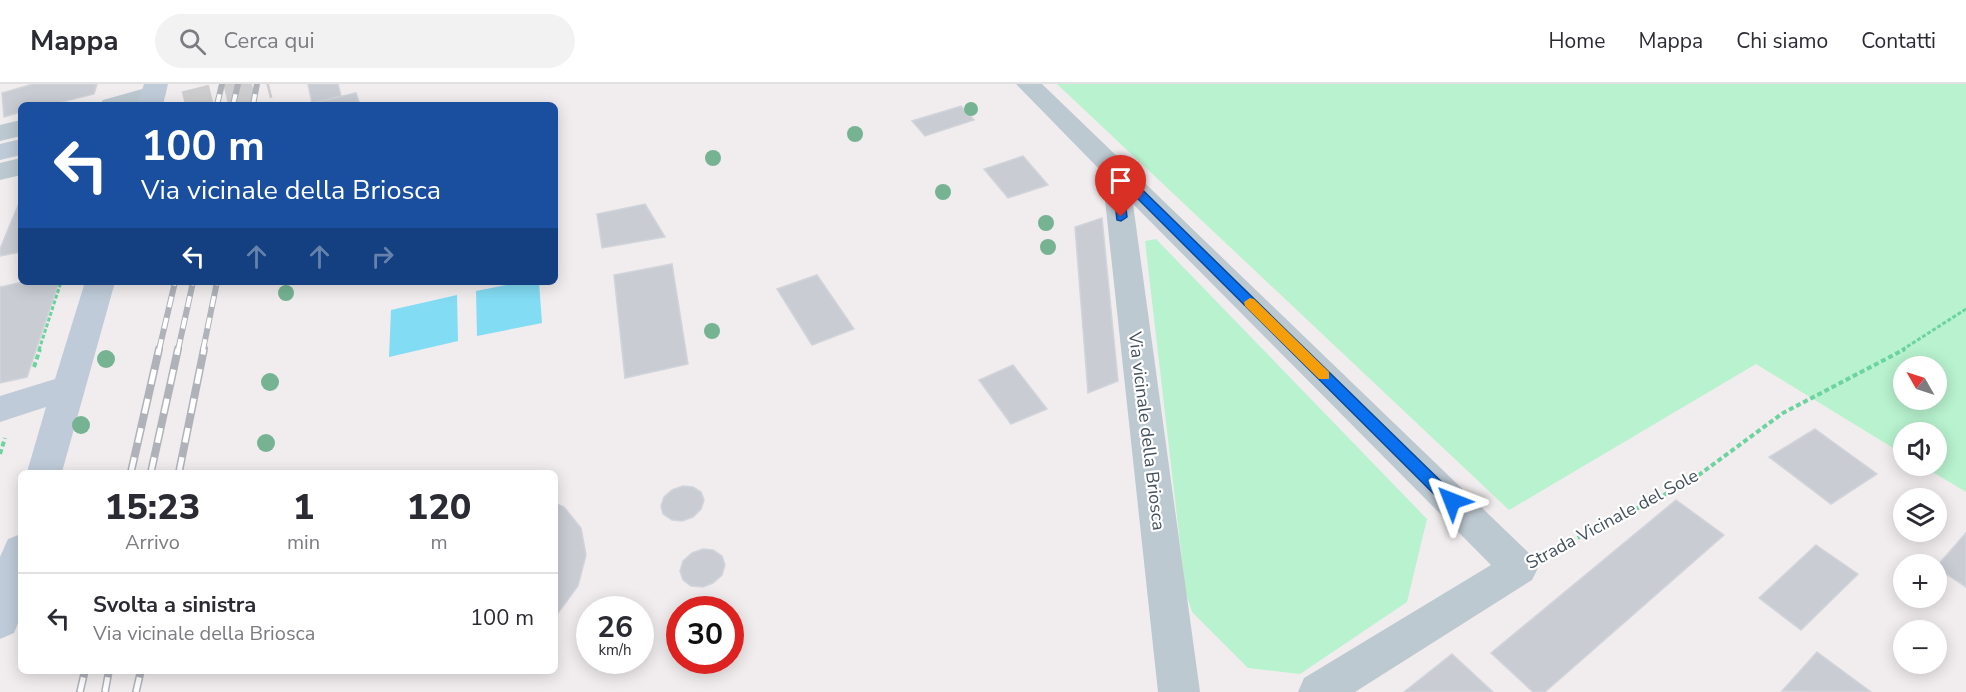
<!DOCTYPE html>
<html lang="it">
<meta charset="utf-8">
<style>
body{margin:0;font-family:"Nunito Sans",sans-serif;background:#f2f2f3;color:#2b2b33;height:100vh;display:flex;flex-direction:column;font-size:22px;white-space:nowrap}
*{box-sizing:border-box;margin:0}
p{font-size:20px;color:#7c7c81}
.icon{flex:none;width:33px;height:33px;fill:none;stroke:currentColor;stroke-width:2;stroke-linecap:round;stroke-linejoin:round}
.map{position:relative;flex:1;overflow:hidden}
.details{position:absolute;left:18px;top:386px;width:540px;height:204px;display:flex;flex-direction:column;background:#fff;border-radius:9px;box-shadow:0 3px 15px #0003}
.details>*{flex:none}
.banner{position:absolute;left:18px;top:18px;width:540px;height:183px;border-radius:9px;box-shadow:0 3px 15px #0003;background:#1a4fa0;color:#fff;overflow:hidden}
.needle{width:39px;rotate:309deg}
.controls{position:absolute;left:1893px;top:272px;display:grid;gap:12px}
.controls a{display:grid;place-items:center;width:54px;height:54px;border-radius:50%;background:#fff;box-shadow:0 3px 15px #0003;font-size:30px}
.speed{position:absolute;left:576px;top:512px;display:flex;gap:12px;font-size:30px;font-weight:700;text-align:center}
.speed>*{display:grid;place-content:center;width:78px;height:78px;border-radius:50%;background:#fff;box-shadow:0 3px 15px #0003;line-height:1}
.speed small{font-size:15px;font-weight:400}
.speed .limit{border:9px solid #d22;background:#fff;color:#111}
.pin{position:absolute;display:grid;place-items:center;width:51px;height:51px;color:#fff;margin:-62px -26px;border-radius:50% 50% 50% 0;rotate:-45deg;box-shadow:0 0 6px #0007}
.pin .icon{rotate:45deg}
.me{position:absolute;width:66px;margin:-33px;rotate:315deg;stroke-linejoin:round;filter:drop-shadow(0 0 4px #0008)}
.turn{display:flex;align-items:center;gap:21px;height:126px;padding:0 24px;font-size:27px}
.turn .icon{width:78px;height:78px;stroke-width:2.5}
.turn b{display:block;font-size:42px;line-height:51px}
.lanes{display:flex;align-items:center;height:57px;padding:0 24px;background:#0003;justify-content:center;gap:30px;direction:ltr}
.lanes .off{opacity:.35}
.eta{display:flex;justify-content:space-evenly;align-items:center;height:102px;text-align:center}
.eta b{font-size:36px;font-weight:800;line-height:42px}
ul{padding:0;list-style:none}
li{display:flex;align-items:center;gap:18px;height:90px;padding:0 24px;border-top:2px solid #e1e1e2}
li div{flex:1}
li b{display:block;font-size:22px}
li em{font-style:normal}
header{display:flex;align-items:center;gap:36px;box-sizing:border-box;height:84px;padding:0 30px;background:#fff;border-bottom:2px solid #e1e1e2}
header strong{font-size:28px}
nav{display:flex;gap:33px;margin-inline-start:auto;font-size:21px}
.search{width:420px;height:54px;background:#f2f2f3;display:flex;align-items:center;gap:15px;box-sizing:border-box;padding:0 21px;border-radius:33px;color:#7c7c81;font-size:22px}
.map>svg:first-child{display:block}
.green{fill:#b8f2ce;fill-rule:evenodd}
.water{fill:#82dcf3}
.building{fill:#c9cdd3;stroke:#d1d4da;stroke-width:1.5}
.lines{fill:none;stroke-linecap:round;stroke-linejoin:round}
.secondary-tunnel{stroke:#ceced1;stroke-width:28;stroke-dasharray:28 14;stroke-linecap:butt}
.path-far1{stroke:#6dd3a0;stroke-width:3;stroke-dasharray:4 2;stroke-linecap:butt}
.path{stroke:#6dd3a0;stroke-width:4;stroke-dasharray:5 3;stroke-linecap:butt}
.street{fill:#bdc9d1;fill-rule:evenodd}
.secondary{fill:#bfcbd9;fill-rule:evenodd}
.rail-far1-casing{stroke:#afb3b9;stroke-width:6}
.rail-casing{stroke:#afb3b9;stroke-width:8}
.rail-far1{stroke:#fff;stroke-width:4;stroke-dasharray:11;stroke-linecap:butt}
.rail{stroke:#fff;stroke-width:5;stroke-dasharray:15;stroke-linecap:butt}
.tree{fill:#75b393}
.route{fill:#0b70ed;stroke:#07499a;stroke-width:1.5}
.slow{fill:#f59e0b}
.labels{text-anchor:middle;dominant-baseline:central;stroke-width:4.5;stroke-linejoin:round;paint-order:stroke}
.street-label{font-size:18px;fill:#44515d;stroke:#fff}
</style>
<header>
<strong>Mappa</strong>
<div class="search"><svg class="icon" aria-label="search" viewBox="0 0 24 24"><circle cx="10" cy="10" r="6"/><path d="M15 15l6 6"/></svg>Cerca qui</div>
<nav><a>Home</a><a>Mappa</a><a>Chi siamo</a><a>Contatti</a></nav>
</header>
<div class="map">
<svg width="1966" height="608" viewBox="0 0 1966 608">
<rect width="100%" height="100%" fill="#f1edee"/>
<!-- green -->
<g class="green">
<path d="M1057,0H1966V408L1921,381H1936V348H1904L1903,370L1756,280L1509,426ZM1904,282H1936V315H1904Z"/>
<path d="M1156,155L1427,435L1407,518L1300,590L1248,584L1192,528L1186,510L1145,157Z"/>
</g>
<!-- water -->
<g class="water">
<path d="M522,198H539L542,239L477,252L476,207Z"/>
<path d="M457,211L458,257L389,273L391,226Z"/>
</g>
<!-- building -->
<g class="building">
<path d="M33,0H97L94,10L50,21H21V28L4,33L2,9Z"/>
<path d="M308,0H338L341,12L312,19Z"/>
<path d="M356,9L360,21H306Z"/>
<path d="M961,22L974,36L925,52L912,37Z"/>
<path d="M1023,72L1048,101L1008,114L984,85Z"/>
<path d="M21,114V168L0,172V165Z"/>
<path d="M645,120L665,153L602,164L597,130Z"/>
<path d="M1102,134L1118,297L1088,309L1075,143Z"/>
<path d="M672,180L688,280L625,294L614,191Z"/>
<path d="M817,191L854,245L812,261L777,205Z"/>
<path d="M23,198H59L27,293L0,299V203Z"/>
<path d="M1013,281L1047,325L1011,340L979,296Z"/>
<path d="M1815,345L1877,390L1831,420L1769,373Z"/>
<path d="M683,402L693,403L701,408L704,416L701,425L693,433L682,437L672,436L663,430L661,422L664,413L672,406Z"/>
<path d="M1676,416L1724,451L1545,608H1533L1491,569Z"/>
<path d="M555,419L564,423L581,444L586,471L578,502L555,533Z"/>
<path d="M1966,449V503L1936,483Z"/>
<path d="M1816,461L1858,490L1801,546L1759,514Z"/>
<path d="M703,465L713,466L722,472L725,481L722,491L713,499L703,503L691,502L683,496L680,487L683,477L692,469Z"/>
<path d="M1817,568L1871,608L1782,607Z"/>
<path d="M1452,570L1493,608H1404Z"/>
</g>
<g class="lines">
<!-- secondary-tunnel -->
<path class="secondary-tunnel" d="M185,21L269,0"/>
<!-- path-far1 -->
<g class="path-far1">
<path d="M39,266L61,198"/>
<path d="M1902,266L1966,225"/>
</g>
<!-- path -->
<g class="path">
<path d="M34,283L40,265"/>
<path d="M0,370L5,354"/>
<path d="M1549,468L1688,399L1783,329L1905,265"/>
</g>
<!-- street -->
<g class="street">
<path d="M1016,0H1042L1532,472L1538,484L1532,496L1355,608H1298L1304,594L1491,481L1133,120L1200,608H1158L1102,88Z"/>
<path d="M153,2L162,5L166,10L162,15L141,21H99L103,16Z"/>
<path d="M21,36V52L0,57V41Z"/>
<path d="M21,74V91L0,96V79Z"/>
</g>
<!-- secondary -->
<g class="secondary">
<path d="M144,0H168L163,21H137Z"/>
<path d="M21,55V71L0,76V60Z"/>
<path d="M85,198H115L62,388H27L46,323L0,338V312L55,295Z"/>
<path d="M21,450V532L14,549L0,555V473L8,455Z"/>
</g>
<!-- rail-far1 casing -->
<g class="rail-far1-casing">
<g id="rail-far1">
<path d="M217,21L222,0"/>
<path d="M233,21L238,0"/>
<path d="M253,21L257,0"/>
<path d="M159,266L175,198"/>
<path d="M178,266L193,198"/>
<path d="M203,266L217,198"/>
</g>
</g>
<!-- rail casing -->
<g class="rail-casing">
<g id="rail">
<path d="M131,388L159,265"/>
<path d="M151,388L178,265"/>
<path d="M179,388L204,265"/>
<path d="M80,608L85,586"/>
<path d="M105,608L109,586"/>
<path d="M136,608L141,586"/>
</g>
</g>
<!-- rail-far1 -->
<use href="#rail-far1" class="rail-far1"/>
<!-- rail -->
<use href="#rail" class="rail"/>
</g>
<!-- trees -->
<g class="tree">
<circle cx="971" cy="25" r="7"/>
<circle cx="855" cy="50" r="8"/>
<circle cx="713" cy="74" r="8"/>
<circle cx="943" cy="108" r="8"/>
<circle cx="1046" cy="139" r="8"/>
<circle cx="1048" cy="163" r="8"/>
<circle cx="286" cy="209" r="8"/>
<circle cx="712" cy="247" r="8"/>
<circle cx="106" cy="275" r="9"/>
<circle cx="270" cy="298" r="9"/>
<circle cx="81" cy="341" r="9"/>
<circle cx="266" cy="359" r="9"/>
</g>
<!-- route -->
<path class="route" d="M1111,83H1119L1457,413L1459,417L1457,422H1446L1123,100L1127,133L1121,137L1117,136Z"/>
<!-- slow -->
<path class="slow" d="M1250,214L1254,215L1329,288V295H1319L1245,222L1244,218Z"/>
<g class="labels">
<!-- street labels -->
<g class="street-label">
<text transform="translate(1147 347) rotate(83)">Via vicinale della Briosca</text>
<text transform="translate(1612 435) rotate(-28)">Strada Vicinale del Sole</text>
</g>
</g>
</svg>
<div class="controls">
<a><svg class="needle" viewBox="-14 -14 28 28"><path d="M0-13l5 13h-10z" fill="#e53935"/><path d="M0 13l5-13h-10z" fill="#7c7c81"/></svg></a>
<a><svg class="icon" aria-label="sound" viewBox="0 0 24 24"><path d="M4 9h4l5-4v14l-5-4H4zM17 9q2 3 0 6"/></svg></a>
<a><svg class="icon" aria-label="layers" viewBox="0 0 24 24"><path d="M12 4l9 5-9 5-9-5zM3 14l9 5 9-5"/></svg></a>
<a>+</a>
<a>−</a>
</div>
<div class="speed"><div>26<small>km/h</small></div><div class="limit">30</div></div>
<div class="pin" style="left:1121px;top:133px;background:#d93025"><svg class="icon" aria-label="arrive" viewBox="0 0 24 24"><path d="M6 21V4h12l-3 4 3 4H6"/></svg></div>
<svg class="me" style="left:1452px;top:417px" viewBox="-20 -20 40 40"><path d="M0-17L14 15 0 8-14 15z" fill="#0b70ed" stroke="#fff" stroke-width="4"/></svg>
<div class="banner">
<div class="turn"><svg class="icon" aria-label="left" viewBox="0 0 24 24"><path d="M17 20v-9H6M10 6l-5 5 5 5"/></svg><div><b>100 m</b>Via vicinale della Briosca</div></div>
<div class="lanes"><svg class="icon" aria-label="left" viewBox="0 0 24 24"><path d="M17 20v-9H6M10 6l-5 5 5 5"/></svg><svg class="icon off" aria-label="ahead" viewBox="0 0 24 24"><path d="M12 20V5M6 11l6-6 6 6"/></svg><svg class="icon off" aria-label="ahead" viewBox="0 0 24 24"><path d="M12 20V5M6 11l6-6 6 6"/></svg><svg class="icon off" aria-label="right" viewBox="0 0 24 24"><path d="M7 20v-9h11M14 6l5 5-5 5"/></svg></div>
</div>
<section class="details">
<div class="eta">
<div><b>15:23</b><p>Arrivo</p></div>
<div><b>1</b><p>min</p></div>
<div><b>120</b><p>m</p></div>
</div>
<ul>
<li><svg class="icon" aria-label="left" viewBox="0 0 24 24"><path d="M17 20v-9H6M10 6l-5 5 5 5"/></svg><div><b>Svolta a sinistra</b><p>Via vicinale della Briosca</p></div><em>100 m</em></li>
</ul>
</section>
</div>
